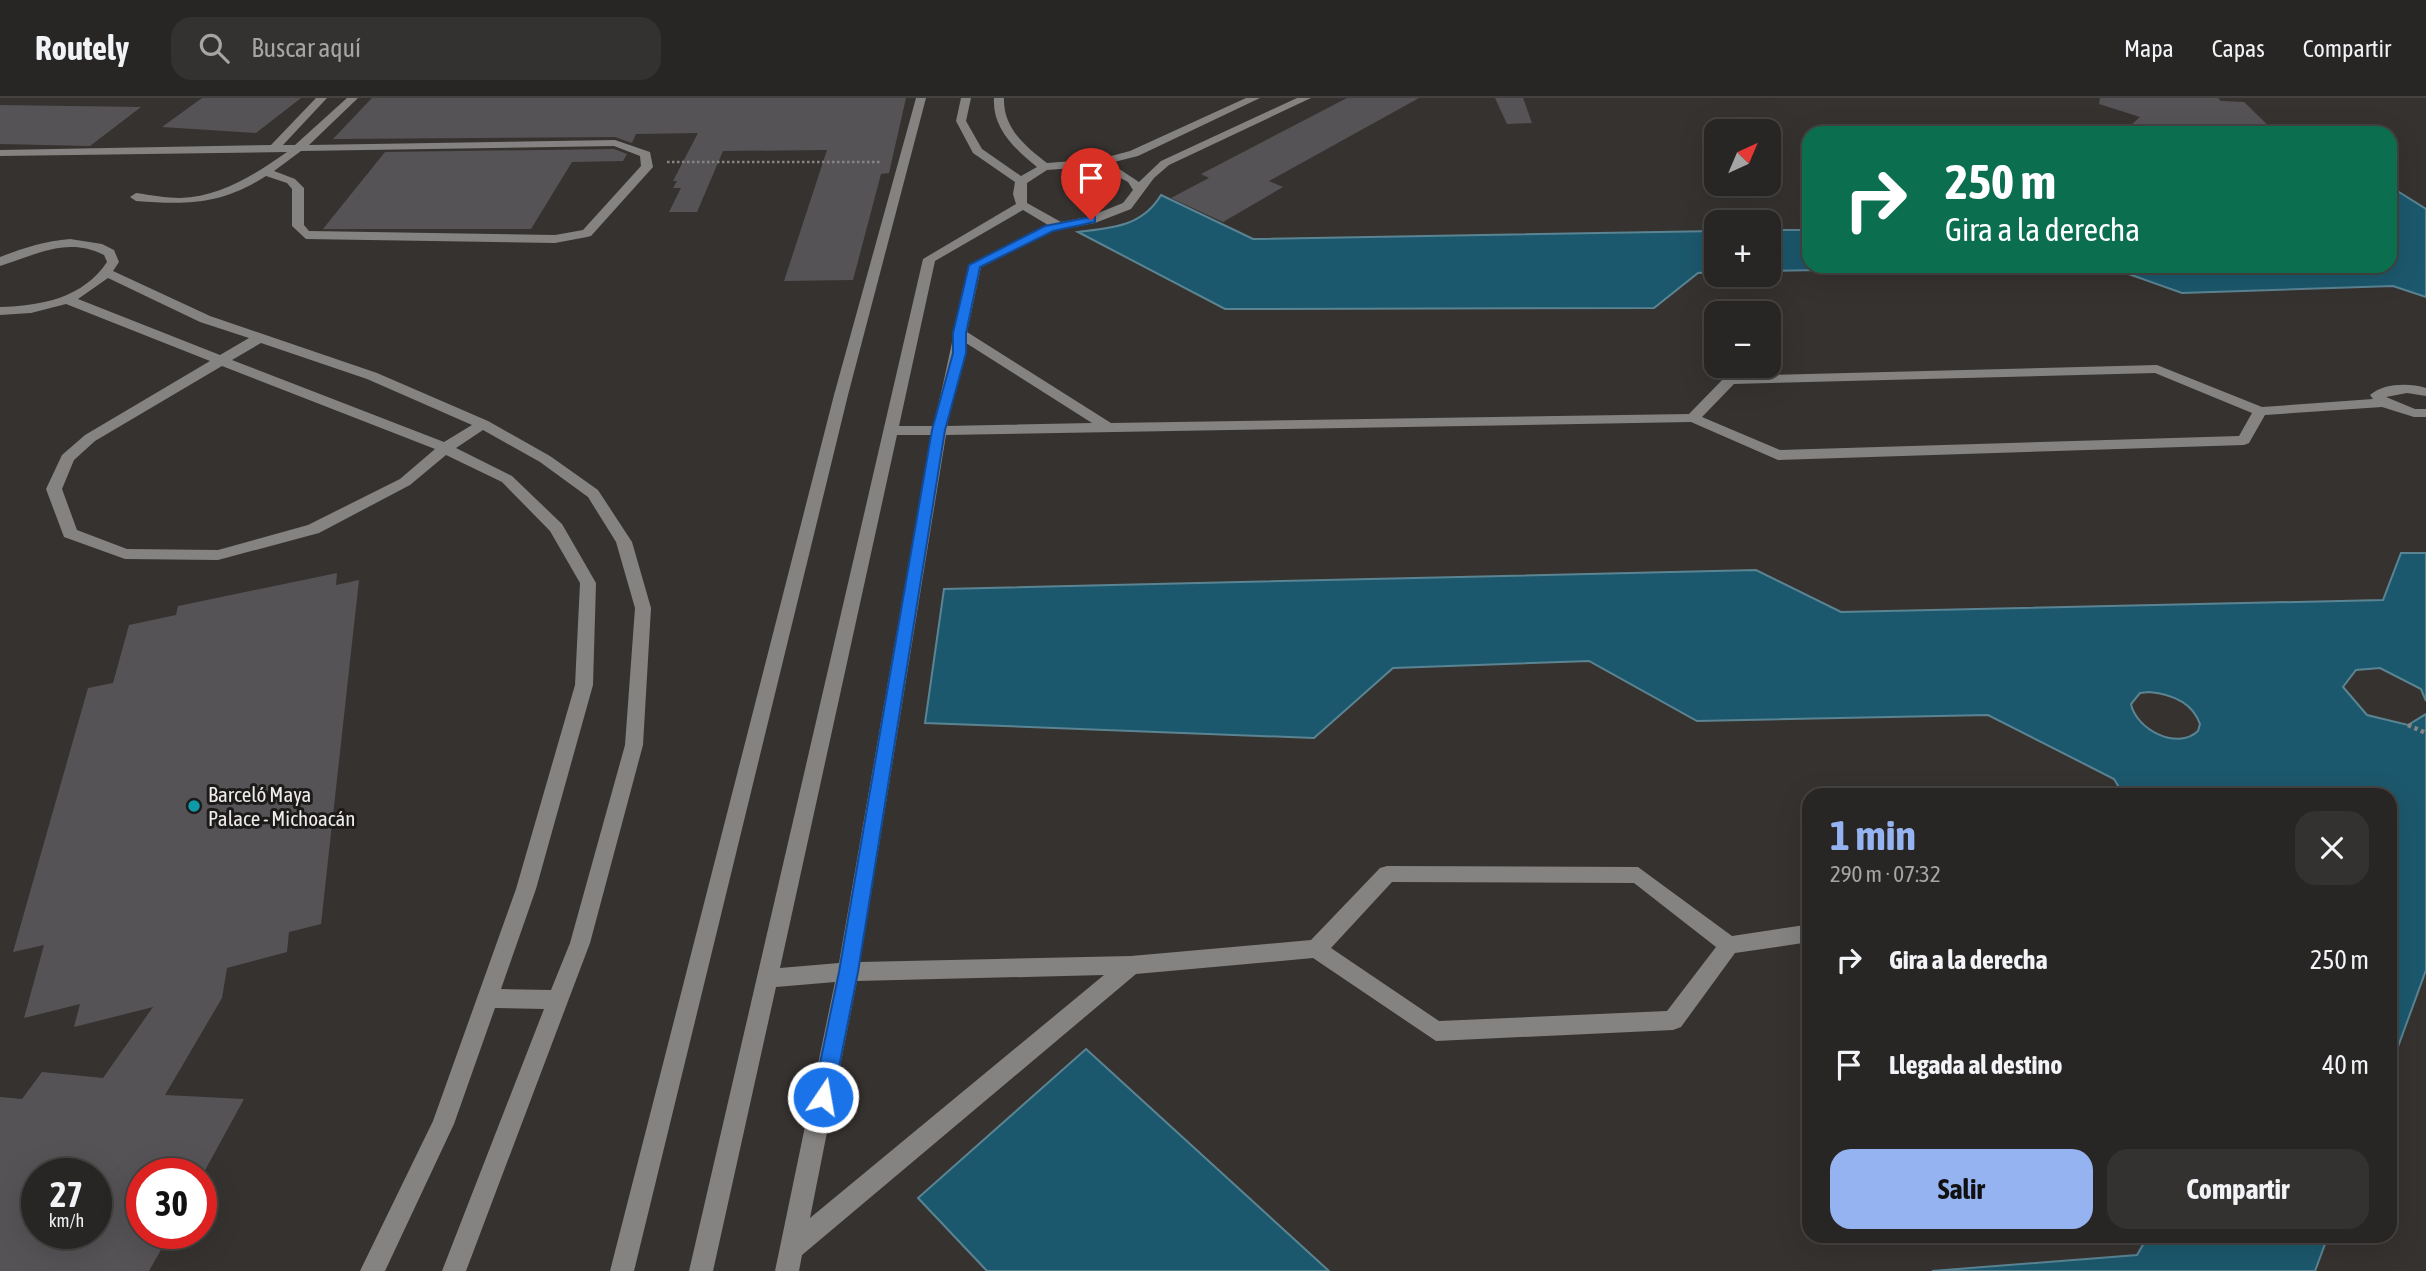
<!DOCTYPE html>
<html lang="es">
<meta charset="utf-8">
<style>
body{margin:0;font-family:"Asap Condensed",sans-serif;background:#343231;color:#f1f3f6;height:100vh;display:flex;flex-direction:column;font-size:26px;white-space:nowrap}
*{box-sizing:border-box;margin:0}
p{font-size:23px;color:#a5a5a6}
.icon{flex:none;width:38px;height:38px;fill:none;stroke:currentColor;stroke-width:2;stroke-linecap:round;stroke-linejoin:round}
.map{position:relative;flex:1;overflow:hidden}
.sheet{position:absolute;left:1802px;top:690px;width:595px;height:455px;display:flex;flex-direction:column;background:#282624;border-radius:21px;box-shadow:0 7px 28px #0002,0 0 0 2px #444341}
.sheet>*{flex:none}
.banner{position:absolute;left:1802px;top:28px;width:595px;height:147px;border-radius:21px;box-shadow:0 7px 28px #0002,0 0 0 2px #444341;background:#0b6e4f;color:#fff;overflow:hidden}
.needle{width:46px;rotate:44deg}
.controls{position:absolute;left:1704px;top:21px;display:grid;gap:14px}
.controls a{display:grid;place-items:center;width:77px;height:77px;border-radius:14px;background:#282624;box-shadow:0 7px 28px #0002,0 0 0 2px #444341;font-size:35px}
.speed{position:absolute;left:21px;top:1060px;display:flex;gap:14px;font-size:35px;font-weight:700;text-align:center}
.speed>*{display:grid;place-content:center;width:91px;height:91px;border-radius:50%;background:#282624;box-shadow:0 7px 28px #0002,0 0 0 2px #444341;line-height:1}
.speed small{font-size:18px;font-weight:400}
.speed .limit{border:10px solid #d22;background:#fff;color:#111}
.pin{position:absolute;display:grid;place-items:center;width:60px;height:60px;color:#fff;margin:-72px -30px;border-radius:50% 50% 50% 0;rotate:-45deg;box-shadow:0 0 7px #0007}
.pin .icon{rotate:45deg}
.me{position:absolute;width:77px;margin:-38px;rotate:12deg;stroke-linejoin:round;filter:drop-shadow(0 0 5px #0008)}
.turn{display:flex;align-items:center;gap:24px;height:147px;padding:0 28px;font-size:32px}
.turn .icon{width:91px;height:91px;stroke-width:2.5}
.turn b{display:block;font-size:49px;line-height:60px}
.round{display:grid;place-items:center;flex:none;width:74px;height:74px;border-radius:21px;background:#343231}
.headline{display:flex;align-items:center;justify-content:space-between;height:119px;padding:0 28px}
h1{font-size:42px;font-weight:700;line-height:52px;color:#95b2f1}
.cta{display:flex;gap:14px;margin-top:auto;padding:14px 28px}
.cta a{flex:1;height:80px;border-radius:21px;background:#95b2f1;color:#111;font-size:28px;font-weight:700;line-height:80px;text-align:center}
.cta a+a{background:#343231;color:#f1f3f6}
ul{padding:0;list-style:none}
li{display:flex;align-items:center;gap:21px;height:105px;padding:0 28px}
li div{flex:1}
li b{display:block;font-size:26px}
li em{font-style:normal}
header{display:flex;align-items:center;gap:42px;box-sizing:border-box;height:98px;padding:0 35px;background:#282624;border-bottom:2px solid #444341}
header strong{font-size:33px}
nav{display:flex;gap:38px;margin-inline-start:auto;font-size:24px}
.search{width:490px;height:63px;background:#343231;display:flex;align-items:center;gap:18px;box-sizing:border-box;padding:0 24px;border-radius:21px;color:#a5a5a6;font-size:26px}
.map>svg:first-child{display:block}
.water{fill:#1c586d;stroke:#5b8493;stroke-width:2;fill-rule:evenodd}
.building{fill:#565357;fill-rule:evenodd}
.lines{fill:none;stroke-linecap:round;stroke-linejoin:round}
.path-far1{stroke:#888483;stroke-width:2.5;stroke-dasharray:2.5 2.5;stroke-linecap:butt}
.path{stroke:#888483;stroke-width:4.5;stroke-dasharray:3.5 3.5;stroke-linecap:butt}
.minor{fill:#848381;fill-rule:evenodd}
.route{fill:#1a73e8;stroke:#114b97;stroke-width:2}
.culture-dot{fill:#0f9aa8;stroke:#1c1b19;stroke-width:2.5}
.labels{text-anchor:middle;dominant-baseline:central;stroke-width:6;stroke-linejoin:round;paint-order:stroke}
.poi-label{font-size:21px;fill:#efeceb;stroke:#1c1b19;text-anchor:start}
</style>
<header>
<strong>Routely</strong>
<div class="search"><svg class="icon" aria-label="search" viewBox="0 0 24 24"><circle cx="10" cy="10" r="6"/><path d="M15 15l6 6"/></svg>Buscar aquí</div>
<nav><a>Mapa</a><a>Capas</a><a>Compartir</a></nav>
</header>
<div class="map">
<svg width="2426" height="1173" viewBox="0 0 2426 1173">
<rect width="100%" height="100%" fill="#363230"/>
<!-- water -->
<g class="water">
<path d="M2391,89L2426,111V199L2393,188L2182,195L2106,168H2390Z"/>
<path d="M1161,97L1253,141L1717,133V174L1698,175L1654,210L1225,211L1078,134C1111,130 1142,129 1161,97Z"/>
<path d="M1769,132H1809L1810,168H2041L1769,173Z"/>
<path d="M2401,455H2426V603L2421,591L2380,570L2356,572L2343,589L2367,617L2408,627L2426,616V872L2391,968L2390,696H2123L2114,681L1988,617L1697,623L1589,563L1393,570L1314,640L925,625L944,491L1756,472L1841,514L2383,502ZM2149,594C2171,596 2192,604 2200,626L2198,633C2177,653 2136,631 2131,606L2140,595Z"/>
<path d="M1086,951L1329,1173H987L918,1100Z"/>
<path d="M2148,1138H2328L2315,1173H1932L2137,1157Z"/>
</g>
<!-- building -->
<g class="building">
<path d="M202,0H301L256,35L162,29Z"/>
<path d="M372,0H906L889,75L881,76L853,182L784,183L827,52L723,53L697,114H669L681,90H673L677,83H673L698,35L636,36L632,45L615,39L333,41Z"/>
<path d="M1347,0H1419L1269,83L1283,89L1223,124L1171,100L1209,80L1201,76Z"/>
<path d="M1495,0H1523L1532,25L1507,26Z"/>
<path d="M2100,0H2218L2221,3L2244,4L2276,35H2122L2140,19L2099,6Z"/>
<path d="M0,7L141,9L90,48L0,46Z"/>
<path d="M614,51L627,56L623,63L572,64L531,131H323L385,54Z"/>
<path d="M337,475L336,487L359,482L321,826L289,834L287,854L227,870L222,900L165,997L244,1001L203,1076H142V1136H170L149,1173H0V999L22,1001L42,974L103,980L153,909L74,929L80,906L24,920L44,847L13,854L88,590L113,585L129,527L176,517L178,508ZM37,1076H96V1136H37Z"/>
</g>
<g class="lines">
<!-- path-far1 -->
<path class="path-far1" d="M667,64H882"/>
<!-- path -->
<path class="path" d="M2408,627L2426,635"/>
<!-- minor -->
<g class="minor">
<path d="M316,0H327L283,47H295L347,0H358L309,47L615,42L650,54L653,69L591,138L587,139L555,145L306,141L292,128V91L287,85L266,78C221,107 187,107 136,103L130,99L136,95C151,97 166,100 180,100C220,99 256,76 287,54L0,58V52L271,47ZM614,48L640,58L641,68L583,132L555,137L309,133L304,127V90L295,81L274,73L301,53Z"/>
<path d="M916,0H926L848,297L634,1173H610L834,297Z"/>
<path d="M961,0H971L966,23L982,51L1021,78L1037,69C1015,51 992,30 994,0H1004C1003,30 1025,48 1047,65L1100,61L1130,53L1246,0H1260L1138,58L1110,65L1139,84L1161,63L1297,0H1311L1169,67L1154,80L1131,111L1095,125L1053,133L981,169L967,234L1111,325L1689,316L1725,279L1730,278L2157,267L2262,309L2373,301L2370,297C2384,285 2409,285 2426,290V298L2407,295L2386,299L2415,311H2426V319H2414L2382,309L2265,317L2249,345L2244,347L1778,362L1691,324L946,337L860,864L1131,858L1311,842L1380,770L1387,768L1638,769L1732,838L1805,827L1810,829V848L1803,845L1735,855L1681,929L1673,932L1436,943L1313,860L1136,876L802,1157L799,1173H775L835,884L776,889L713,1173H689L923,161L1016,106L1013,96L1015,84L973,55L956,23ZM1098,68L1128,84L1133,92L1123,105L1088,119L1061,124L1027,105V85L1047,72ZM1023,112L1048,127L969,167C956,221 947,274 933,328H899L935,163ZM966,245L1092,325L947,328ZM2155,275L2252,315L2239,338L1780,352L1702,319L1734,286ZM897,337H931L839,865L780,870ZM1392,784L1634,785L1716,849L1667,913L1439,923L1331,850ZM1104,877L810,1120L857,883Z"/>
<path d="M70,141L102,146L114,152L119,164L113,173L210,218L377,275L488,323L550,358L598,392L632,444L651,510L643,647L590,845L466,1173H442L544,911L495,910L454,1026L385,1173H360L433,1023L516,791L575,587L580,485L550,433L502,384L446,357L410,387L319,435L218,462L125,461L64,439L46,391L62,357L85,337L210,263L66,206L31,215L0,217V209C41,208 83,200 107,164L104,157C67,138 36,157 0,168V159C23,150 45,143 70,141ZM108,180L200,224L249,240L220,257L78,201ZM261,245L367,281L472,327L444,344L232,262ZM222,268L435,351L400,381L308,427L218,452L127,451L77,432L62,391L74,362L95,343ZM483,332L540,364L588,399L616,444L635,510L625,647L570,845L551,892L501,891L536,791L593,587L596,485L562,426L512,378L456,350Z"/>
</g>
</g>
<!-- route -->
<path class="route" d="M1091,119H1095V124L1053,133L980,169L966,235V255L945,332L858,874L833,999L830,1006L823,1009L815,1006L813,999L839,874L932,332L953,255V235L969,167L1045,128Z"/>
<!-- markers -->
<circle class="culture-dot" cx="194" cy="708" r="7"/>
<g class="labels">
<!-- poi labels -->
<g class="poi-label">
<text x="208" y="696">Barceló Maya<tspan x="208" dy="24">Palace - Michoacán</tspan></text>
</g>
</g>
</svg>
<div class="controls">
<a><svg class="needle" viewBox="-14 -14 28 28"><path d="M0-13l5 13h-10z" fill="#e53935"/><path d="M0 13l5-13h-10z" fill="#a5a5a6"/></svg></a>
<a>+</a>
<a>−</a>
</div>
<div class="speed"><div>27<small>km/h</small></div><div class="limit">30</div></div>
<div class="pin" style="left:1091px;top:122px;background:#d93025"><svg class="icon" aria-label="arrive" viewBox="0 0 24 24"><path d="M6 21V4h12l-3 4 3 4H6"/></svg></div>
<svg class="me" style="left:823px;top:999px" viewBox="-20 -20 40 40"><circle r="17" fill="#1a73e8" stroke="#fff" stroke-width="3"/><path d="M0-11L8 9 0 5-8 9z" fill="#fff"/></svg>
<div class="banner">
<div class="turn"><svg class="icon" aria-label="right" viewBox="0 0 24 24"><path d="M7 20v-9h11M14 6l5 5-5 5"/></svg><div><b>250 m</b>Gira a la derecha</div></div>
</div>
<section class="sheet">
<div class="headline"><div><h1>1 min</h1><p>290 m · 07:32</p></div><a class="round"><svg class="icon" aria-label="close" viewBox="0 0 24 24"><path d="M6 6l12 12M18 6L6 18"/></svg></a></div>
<ul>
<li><svg class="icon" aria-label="right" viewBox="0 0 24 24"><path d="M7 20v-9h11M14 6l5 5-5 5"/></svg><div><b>Gira a la derecha</b></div><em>250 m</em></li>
<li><svg class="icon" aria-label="arrive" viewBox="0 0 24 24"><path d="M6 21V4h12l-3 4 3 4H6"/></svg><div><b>Llegada al destino</b></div><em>40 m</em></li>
</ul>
<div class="cta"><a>Salir</a><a>Compartir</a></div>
</section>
</div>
